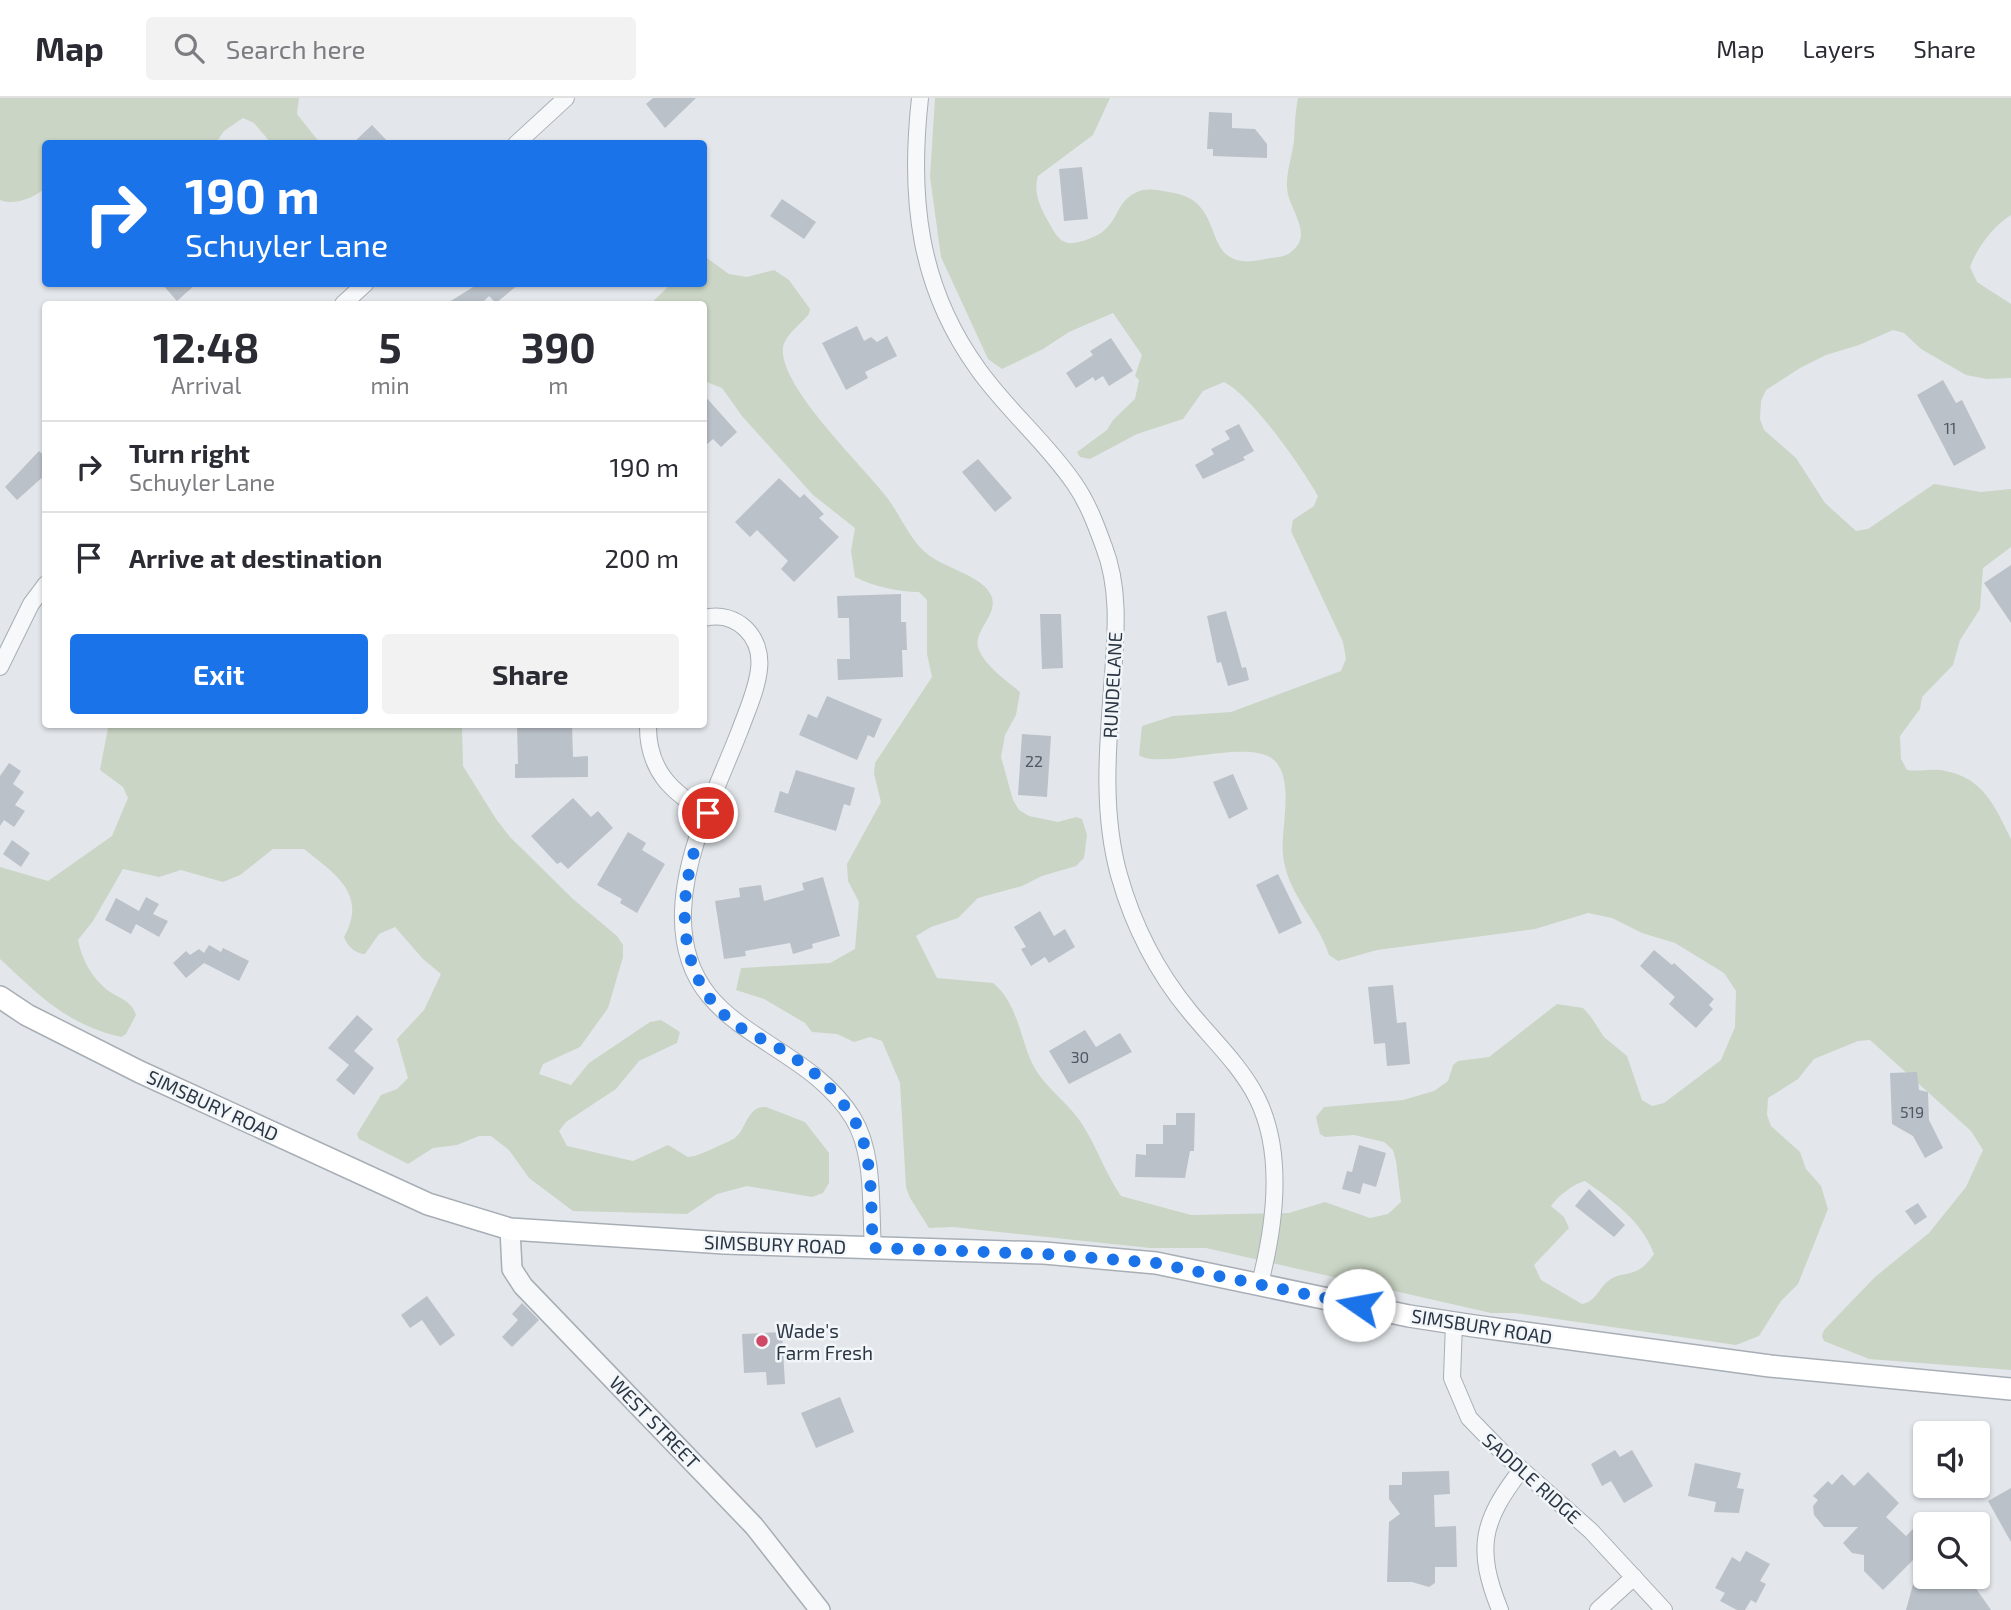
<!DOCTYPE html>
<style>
body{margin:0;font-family:"Exo 2",sans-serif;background:#f2f2f3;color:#2b2b33;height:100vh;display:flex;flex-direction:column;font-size:26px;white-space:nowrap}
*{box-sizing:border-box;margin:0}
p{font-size:23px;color:#7c7c81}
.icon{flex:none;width:38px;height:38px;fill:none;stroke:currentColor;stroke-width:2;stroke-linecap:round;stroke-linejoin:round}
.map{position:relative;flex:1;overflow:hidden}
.side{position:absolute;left:42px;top:203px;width:665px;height:427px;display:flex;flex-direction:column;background:#fff;border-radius:7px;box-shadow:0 2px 5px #0004}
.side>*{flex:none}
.top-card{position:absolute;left:42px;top:42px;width:665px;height:147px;border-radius:7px;box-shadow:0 2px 5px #0004;background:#1a73e8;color:#fff;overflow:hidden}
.buttons{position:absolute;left:1913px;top:1323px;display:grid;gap:14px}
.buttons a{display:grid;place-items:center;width:77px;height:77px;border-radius:7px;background:#fff;box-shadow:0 2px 5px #0004;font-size:35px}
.pin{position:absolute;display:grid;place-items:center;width:60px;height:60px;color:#fff;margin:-30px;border:4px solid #fff;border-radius:50%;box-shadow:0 2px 7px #0007}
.me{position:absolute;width:77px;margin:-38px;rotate:282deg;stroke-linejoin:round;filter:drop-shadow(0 0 5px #0008)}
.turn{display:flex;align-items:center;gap:24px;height:147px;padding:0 28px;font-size:32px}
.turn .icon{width:91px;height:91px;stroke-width:2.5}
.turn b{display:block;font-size:49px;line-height:60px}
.eta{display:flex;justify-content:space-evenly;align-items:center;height:119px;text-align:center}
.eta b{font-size:42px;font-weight:700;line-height:49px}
.action{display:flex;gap:14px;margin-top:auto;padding:14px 28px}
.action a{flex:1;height:80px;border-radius:7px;background:#1a73e8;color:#fff;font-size:28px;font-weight:700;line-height:80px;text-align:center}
.action a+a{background:#f2f2f3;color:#2b2b33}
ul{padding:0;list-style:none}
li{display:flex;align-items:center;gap:21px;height:91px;padding:0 28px;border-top:2px solid #e1e1e2}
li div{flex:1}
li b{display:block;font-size:26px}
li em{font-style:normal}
header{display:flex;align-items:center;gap:42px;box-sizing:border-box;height:98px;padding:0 35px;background:#fff;border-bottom:2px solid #e1e1e2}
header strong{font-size:33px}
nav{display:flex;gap:38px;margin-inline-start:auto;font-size:24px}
.search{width:490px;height:63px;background:#f2f2f3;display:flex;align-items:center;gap:18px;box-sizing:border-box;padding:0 24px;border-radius:7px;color:#7c7c81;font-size:26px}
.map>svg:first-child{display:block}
.green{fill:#cad5c5;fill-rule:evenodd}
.building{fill:#bbc1c9}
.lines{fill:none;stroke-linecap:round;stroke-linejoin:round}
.minor-casing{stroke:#a8aeb6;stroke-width:18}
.tertiary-casing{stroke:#a8aeb6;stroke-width:22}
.secondary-casing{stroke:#a8aeb6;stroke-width:24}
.minor{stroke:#f6f8fa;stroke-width:16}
.tertiary{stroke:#f6f8fa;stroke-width:19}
.secondary{stroke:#fff;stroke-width:21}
.route{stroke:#1a73e8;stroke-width:12;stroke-dasharray:0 21.6}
.poi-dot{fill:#cf4967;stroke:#f3f6f9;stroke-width:2.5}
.labels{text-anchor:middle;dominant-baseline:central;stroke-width:5;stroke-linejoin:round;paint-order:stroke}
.number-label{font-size:16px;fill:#4f5965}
.street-label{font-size:19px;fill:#2b3644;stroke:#f3f6f9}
.poi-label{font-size:19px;fill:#2b3644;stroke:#f3f6f9;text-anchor:start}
</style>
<header>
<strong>Map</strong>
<div class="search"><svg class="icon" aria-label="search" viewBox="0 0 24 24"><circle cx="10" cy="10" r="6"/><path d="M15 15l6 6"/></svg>Search here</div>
<nav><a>Map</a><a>Layers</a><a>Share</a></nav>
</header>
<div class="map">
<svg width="2011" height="1512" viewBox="0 0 2011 1512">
<rect width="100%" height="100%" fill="#e3e7eb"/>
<!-- green -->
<g class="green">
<path d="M0,0H299L297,16L320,45H271L254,25L243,20L224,33L216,45L46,46L45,90C34,100 14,108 0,102Z"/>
<path d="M935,0H1110L1093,37L1038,78C1033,94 1040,109 1048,123C1056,137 1061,149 1079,144C1124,133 1109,107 1137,94C1149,89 1161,93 1174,95C1231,105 1196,177 1265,161C1274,159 1284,160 1291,154C1315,136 1288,111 1287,90C1286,75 1292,58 1294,43C1295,28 1295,14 1298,0H2011V117C1993,128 1977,150 1970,169L1977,184L2011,206V280L1987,281L1966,277L1921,251L1904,235L1893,232L1859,247L1826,257L1800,270L1766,292L1761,303L1760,321L1764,332L1796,360L1825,405L1856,433L1868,431L1934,386L1981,394L2011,391V449L1983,470L1980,511L1960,542L1953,567L1922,599L1920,611L1900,638L1901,661L1907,672C1920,674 1933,670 1945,673C1984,680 1995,709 2011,741V1272L1869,1261L1824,1243L1822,1238L1824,1232L1875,1179L1929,1135L1966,1089L1983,1052L1971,1033L1870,942L1858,943L1814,961L1798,981L1768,1000L1767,1017L1771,1028L1800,1054L1806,1071L1821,1088L1828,1111L1798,1186L1781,1203L1759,1238L1736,1247L1515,1215H1491L1206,1150H1150L953,1129L929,1130L910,1100L906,1089L900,985L882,943L870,939L854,944L837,936L812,934L805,925L764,901L736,892L741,870L830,865L855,851L859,804L848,783L847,766L881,704L874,676L875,665L932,579L927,556V502L919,494C900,494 872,488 855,479L851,453L855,430L813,397L742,318L722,290L704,283V206H650L671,186H704V158L729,176L747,179L774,172L789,182L810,211L809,216C802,225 784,238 783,250C779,288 861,366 885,397C899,414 908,439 925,454C942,470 982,477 991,497C1000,517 971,533 979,552C986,569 1006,582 1020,594L1016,617L1005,637L1001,659L1013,702L1019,712L1029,718L1058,724L1076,719L1082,721L1087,737L1084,760L1076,768L1042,778L1022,788L978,800L958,820L931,829L916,838L937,880L993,885C1018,905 1020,941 1033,967C1045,990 1069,1005 1082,1026C1097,1049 1105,1075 1121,1098L1191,1117L1289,1115L1325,1104L1370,1120L1388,1116L1401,1104L1396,1063L1393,1052L1384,1044L1354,1037L1325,1039L1320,1036L1316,1019L1324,1009L1403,1002L1434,993L1448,983L1453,967L1458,963L1489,959L1557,906L1583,910L1591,919L1604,939L1627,958L1642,1002L1652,1008L1664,1005L1721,962L1735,929L1736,893L1724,875L1675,845L1642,835L1612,820L1588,815L1535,831L1377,852L1338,863L1329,857C1318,822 1287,796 1283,757C1280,732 1295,684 1275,663C1251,638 1159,673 1139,657L1142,628L1173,618L1231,614L1341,573L1346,561L1343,544L1291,433L1293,422L1314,408L1318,398C1301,368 1253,299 1224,284L1203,293L1183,321L1137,336L1090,361L1080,359L1077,354L1107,332L1113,322L1135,301L1139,282L1135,278L1142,257L1113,215L1069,234L1043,251L1002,271L988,261L941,159L930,79ZM1585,1083C1613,1103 1642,1123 1654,1156C1636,1184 1622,1170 1607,1184C1598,1192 1595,1204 1582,1206L1541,1182L1534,1167L1569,1130L1564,1119L1551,1108C1558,1098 1573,1086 1585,1083Z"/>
<path d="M121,627H462L463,668L496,721L510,739L573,801L617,838L623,847V859L608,910L580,949L543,966L539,976L571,987L589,965L650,924L661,922L680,934L677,945L639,963L616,991L566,1024L559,1033L567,1048L633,1063L668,1047L688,1059L694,1058C700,1057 730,1043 735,1040C747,1030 747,1008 766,1009L805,1024L829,1055V1085L823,1095L812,1099L747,1088L717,1096L687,1116L573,1113L529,1080L509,1052L491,1038H479L457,1047L433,1050L408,1066L359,1041L357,1036L381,997L397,991L408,980L397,941L424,912L441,876L423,861L395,829L379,836L365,856C356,856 347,848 344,839C368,796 335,776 304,751H273L240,777L223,784L181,772L159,779L123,771L93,823L78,842C82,862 91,878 106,891C117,900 132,902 136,917L126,936L121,939C66,926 40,898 0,861V769L48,783L112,738L128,700L123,689L100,672L108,630Z"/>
</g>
<!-- building -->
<g class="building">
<path d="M653,0H696L665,30L646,6Z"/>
<path d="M1209,14L1232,15V30L1255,31L1267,46V60L1213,58V51H1207Z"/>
<path d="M372,27L390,46H352Z"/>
<path d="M1082,69L1088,121L1064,123L1059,71Z"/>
<path d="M782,101L816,124L804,141L770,118Z"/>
<path d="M162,186H196L177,203Z"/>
<path d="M478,186H519L496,205L489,198L481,206H446Z"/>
<path d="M857,228L864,243L871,239L877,244L887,238L897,258L865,274L868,280L846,292L822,245Z"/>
<path d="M1111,240L1133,273L1109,288L1103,278L1095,283L1093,279L1076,290L1066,275L1093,257L1090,253Z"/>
<path d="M1943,282L1956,305L1962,302L1986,350L1954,368L1917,297Z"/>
<path d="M704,297L737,334L721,349L713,341L704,349Z"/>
<path d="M1239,326L1254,353L1243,359L1245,362L1203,381L1195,367L1214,356L1211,351L1230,341L1225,333Z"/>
<path d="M39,353L46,360V376L17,402L5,389Z"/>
<path d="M978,361L1012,400L995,414L962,374Z"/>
<path d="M779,380L800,400L804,396L824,416L819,420L839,439L794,484L781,471L788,463L757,432L750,439L735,424Z"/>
<path d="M2011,467V525L1984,485Z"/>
<path d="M901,496V524H906L907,552H902L903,579L838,582L837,561H850L849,520H838L837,498Z"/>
<path d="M1226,513L1242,570L1246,569L1249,582L1228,588L1221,564L1217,565L1207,518Z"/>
<path d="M1040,516H1061L1063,570L1042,571Z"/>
<path d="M827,598L882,621L874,640L868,637L857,662L799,637L808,616L817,620Z"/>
<path d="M517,626H572L573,659L588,658V679L515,680V666H518Z"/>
<path d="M1022,636L1051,638L1047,699L1018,697Z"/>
<path d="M9,665L21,673L13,686L24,694L15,707L25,713L14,729L4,722L0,728V678Z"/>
<path d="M796,672L855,690L850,708L844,706L836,733L774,714L780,693L788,696Z"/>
<path d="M1233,676L1248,711L1229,721L1213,684Z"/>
<path d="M573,700L591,719L598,713L613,730L568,771L561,764L557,766L531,738Z"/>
<path d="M628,734L646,745L642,752L665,766L637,815L620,805L622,801L597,787Z"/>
<path d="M12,742L30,755L21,769L3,756Z"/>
<path d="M1278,776L1302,825L1279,836L1256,787Z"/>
<path d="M823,779L840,838L812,846L813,850L793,856L790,845L745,853L746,858L724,861L715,803L740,799L739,790L761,787L764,803L804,792L802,785Z"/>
<path d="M146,799L159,806L153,816L168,823L159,839L136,826L131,836L105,822L116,800L139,813Z"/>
<path d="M1040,813L1054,838L1065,831L1075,849L1049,865L1045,859L1031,868L1021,851L1026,849L1014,829Z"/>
<path d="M209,847L221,854L223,850L249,863L239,883L204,865L186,880L173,865L186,853L190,857L199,851L204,855Z"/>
<path d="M1654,852L1672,867L1674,865L1714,901L1709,907L1713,911L1696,930L1669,906L1675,899L1640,868Z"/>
<path d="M1393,887L1397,925L1406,924L1410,966L1387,968L1385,945L1374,946L1368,889Z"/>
<path d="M357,917L373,931L354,953L374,970L354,997L336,982L349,967L328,950Z"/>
<path d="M1085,932L1096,949L1120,935L1132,954L1069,986L1049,953Z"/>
<path d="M1917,974L1919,992L1928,994L1929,1022L1943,1050L1925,1060L1913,1038L1892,1026L1890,975Z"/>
<path d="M1176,1015H1195L1194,1053H1190L1185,1080L1135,1079L1136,1056L1146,1057V1046H1163V1027H1176Z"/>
<path d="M1359,1047L1386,1055L1376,1089L1363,1085L1360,1096L1342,1091L1347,1073L1352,1074Z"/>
<path d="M1589,1091L1625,1127L1614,1139L1575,1108Z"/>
<path d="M1918,1105L1927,1119L1915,1127L1905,1113Z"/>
<path d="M427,1198L455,1237L440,1248L422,1222L410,1230L401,1217Z"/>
<path d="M522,1205L539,1222L512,1249L502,1239L518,1222L512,1216Z"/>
<path d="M782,1234L785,1286L767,1287L766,1274L744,1275L742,1236Z"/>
<path d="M840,1299L854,1334L816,1350L801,1315Z"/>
<path d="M1615,1352L1620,1359L1632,1352L1653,1388L1624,1405L1611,1383L1602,1388L1591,1366Z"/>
<path d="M1695,1365L1741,1375L1737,1390L1744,1391L1739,1415L1714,1414L1716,1404L1688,1398Z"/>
<path d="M1449,1373L1450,1396L1434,1397L1435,1429L1456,1428L1457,1469H1435V1485L1429,1489L1412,1484H1387L1389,1424L1400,1416L1389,1401V1387H1402V1374Z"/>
<path d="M1868,1374L1899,1405L1886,1419L1906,1438L1913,1431L1925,1444V1450L1883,1492L1864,1473V1457L1852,1455L1843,1445L1858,1429H1824L1814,1417L1813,1408L1818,1402L1813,1398L1828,1383L1832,1387L1842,1376L1854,1388Z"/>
<path d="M2011,1390V1444L1988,1403Z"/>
<path d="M1746,1453L1770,1466L1760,1483L1766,1486L1756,1505L1751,1502L1745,1512H1737L1720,1503L1725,1495L1715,1490L1732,1459L1740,1464Z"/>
<path d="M1918,1468L1931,1485L1940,1479H1945L1950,1486L1961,1479H1968L1991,1512H1906Z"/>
</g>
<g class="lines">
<!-- minor casing -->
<g class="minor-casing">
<g id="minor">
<path d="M920,0C909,99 918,188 978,271C1007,312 1046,344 1074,385C1088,405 1096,427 1104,449C1120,490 1116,535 1113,577C1108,644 1101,712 1119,777C1133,827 1157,874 1190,914C1212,941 1241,968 1257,1000C1285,1056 1275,1127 1260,1185"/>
<path d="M516,46L566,0"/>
<path d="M343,206L365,186"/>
<path d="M704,520C737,512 763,539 759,571C757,591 747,613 740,632C718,689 685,751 683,813C679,937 800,935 853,1020C875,1056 870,1109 873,1150"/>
<path d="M0,569L31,506L46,486"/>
<path d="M648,626C647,671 671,695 708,715"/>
<path d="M1454,1225L1452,1280L1469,1320L1504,1356L1591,1433L1664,1512"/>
<path d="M1500,1512C1475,1450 1482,1423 1521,1372"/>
<path d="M1598,1512L1634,1479"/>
</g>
</g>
<!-- tertiary casing -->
<g class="tertiary-casing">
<path id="tertiary" d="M510,1131L512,1171L523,1188L754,1428L820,1512"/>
</g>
<!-- secondary casing -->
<g class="secondary-casing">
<path id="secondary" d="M0,899L27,917L140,974L428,1106L510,1131L725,1145L1044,1155L1156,1165L1409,1218L1474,1228L1770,1268L2011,1291"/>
</g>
<!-- minor -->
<use href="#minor" class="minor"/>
<!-- tertiary -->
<use href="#tertiary" class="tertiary"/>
<!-- secondary -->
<use href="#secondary" class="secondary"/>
</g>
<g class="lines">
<!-- route -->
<path class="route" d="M708,715C677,785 668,878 738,928C753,938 770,944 785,954C812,970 836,993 853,1020C875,1056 870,1109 873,1150L1044,1156L1156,1165L1359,1207"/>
</g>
<!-- markers -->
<circle class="poi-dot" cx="762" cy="1243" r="7"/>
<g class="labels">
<!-- number labels -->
<g class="number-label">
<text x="1950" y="329">11</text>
<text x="1034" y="662">22</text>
<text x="1080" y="958">30</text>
<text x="1912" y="1013">519</text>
</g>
<!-- street labels -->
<g class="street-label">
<text transform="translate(1112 587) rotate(-87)">RUNDELANE</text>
<text transform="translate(213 1007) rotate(25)">SIMSBURY ROAD</text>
<text transform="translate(775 1146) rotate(2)">SIMSBURY ROAD</text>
<text transform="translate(1482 1228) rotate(9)">SIMSBURY ROAD</text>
<text transform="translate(655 1324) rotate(46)">WEST STREET</text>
<text transform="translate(1532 1380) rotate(42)">SADDLE RIDGE</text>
</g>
<!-- poi labels -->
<g class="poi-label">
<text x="776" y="1232">Wade's<tspan x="776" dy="22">Farm Fresh</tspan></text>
</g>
</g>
</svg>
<div class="buttons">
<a><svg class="icon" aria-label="sound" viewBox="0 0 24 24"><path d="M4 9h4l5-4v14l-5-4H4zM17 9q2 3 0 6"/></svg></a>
<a><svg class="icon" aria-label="search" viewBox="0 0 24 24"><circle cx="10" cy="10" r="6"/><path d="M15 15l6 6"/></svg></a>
</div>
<div class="pin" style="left:708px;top:715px;background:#d93025"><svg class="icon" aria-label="arrive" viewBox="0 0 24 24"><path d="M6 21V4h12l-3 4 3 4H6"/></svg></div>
<svg class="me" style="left:1359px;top:1207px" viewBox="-20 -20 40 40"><circle r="19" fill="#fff"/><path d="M0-13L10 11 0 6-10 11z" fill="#1a73e8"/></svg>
<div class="top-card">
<div class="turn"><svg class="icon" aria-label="right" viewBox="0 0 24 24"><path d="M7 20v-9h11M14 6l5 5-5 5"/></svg><div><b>190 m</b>Schuyler Lane</div></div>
</div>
<section class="side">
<div class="eta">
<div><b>12:48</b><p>Arrival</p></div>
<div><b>5</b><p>min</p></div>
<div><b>390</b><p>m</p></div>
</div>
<ul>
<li><svg class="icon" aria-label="right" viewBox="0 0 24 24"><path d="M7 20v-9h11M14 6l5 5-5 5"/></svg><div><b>Turn right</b><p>Schuyler Lane</p></div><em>190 m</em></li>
<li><svg class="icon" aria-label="arrive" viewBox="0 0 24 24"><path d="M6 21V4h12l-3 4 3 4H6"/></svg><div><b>Arrive at destination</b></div><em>200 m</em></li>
</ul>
<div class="action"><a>Exit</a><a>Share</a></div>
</section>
</div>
